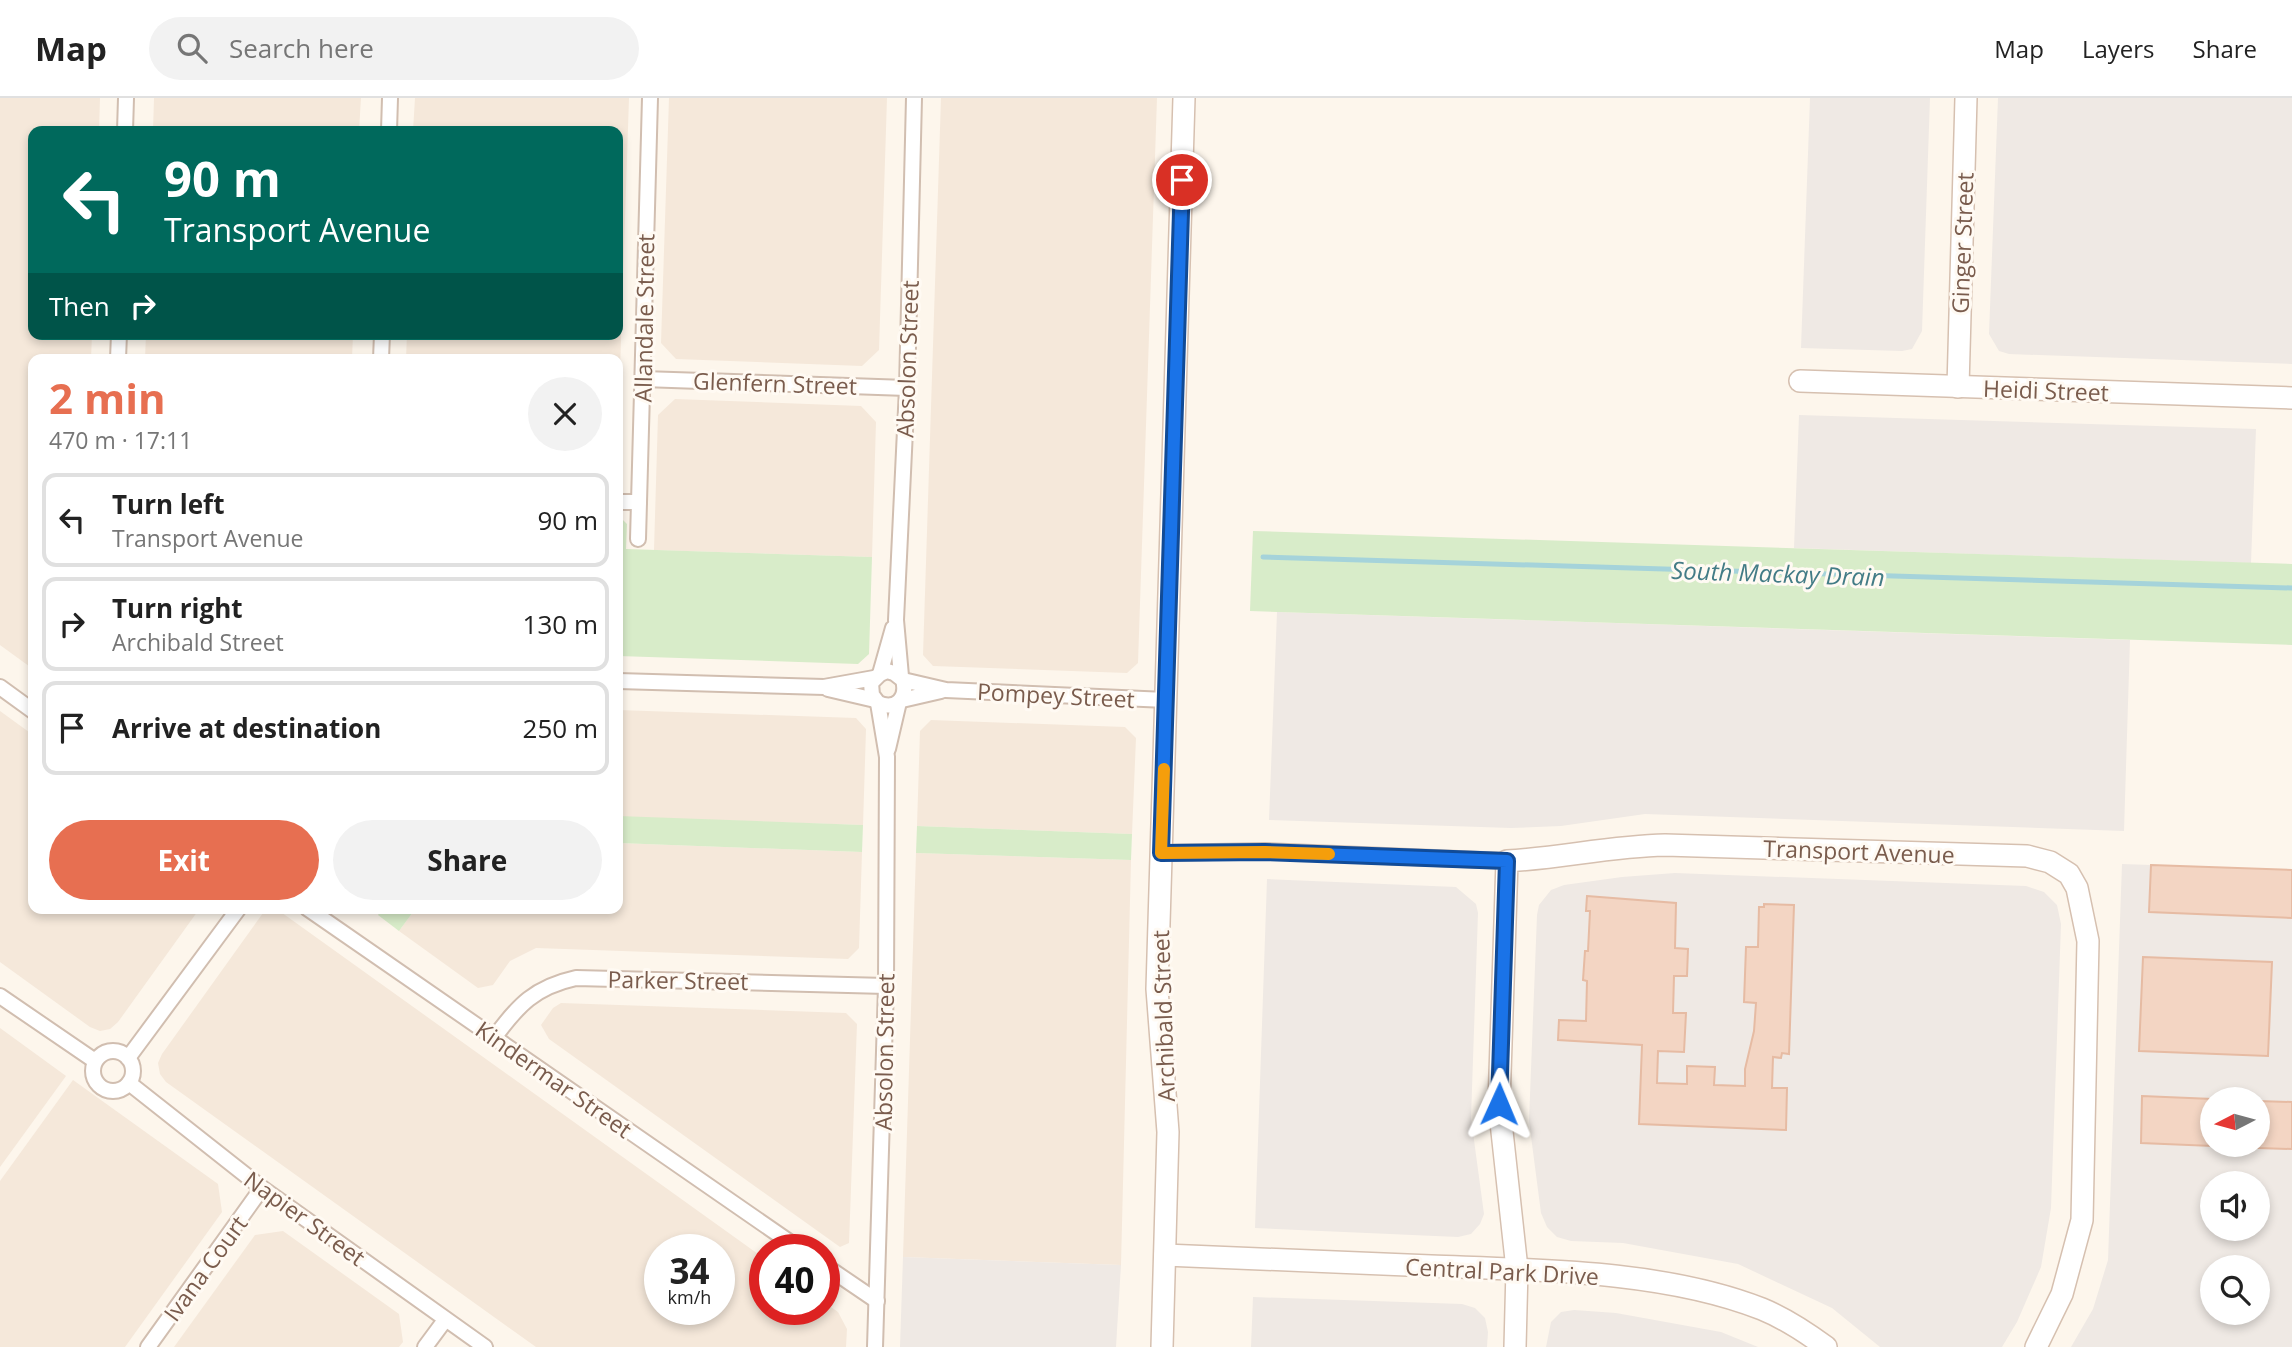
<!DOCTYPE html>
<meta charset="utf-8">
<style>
body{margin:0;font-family:"Open Sans",sans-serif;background:#f2f2f2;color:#222;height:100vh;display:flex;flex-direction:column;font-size:26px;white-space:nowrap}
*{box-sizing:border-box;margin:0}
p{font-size:23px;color:#767676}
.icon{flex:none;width:38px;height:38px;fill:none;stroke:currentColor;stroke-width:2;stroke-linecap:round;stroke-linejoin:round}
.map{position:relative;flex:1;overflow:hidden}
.drawer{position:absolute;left:28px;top:256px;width:595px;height:560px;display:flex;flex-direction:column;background:#fff;border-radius:14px;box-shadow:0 4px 10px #0003}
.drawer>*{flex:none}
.banner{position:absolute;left:28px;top:28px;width:595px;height:214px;border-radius:14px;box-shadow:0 4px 10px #0003;background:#00695c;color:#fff;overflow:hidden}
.needle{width:46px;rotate:264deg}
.controls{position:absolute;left:2200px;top:989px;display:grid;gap:14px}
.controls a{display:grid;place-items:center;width:70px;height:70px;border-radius:50%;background:#fff;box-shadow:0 4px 10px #0003;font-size:35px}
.speed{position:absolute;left:644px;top:1136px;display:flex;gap:14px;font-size:35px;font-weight:700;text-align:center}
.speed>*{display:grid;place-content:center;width:91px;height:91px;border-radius:50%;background:#fff;box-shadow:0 4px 10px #0003;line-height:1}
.speed small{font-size:18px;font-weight:400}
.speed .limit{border:10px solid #d22;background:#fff;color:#111}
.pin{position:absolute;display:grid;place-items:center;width:60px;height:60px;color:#fff;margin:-30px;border:4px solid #fff;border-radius:50%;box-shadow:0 2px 7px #0007}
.me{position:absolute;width:77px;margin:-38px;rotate:1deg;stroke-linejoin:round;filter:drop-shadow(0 0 5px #0008)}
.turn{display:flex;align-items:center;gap:24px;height:147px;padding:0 21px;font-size:32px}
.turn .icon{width:91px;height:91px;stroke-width:2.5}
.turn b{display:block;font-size:49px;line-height:60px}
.then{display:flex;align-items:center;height:66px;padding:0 21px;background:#0003;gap:14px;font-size:26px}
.round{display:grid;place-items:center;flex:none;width:74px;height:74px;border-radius:37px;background:#f2f2f2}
.overview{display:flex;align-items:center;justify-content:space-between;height:119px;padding:0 21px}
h1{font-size:42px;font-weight:700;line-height:52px;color:#e76f51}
.action{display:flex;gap:14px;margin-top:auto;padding:14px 21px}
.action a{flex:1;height:80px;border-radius:42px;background:#e76f51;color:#fff;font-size:28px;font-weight:700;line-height:80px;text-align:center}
.action a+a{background:#f2f2f2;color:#222}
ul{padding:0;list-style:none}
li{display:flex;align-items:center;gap:21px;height:94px;margin:0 14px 10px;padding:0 7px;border:4px solid #e0e0e0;border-radius:14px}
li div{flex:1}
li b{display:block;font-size:26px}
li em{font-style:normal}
header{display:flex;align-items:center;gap:42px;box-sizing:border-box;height:98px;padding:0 35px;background:#fff;border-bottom:2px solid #e0e0e0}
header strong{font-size:33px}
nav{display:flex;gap:38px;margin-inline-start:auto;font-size:24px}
.search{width:490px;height:63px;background:#f2f2f2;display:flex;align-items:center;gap:18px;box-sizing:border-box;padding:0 24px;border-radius:38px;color:#767676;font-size:26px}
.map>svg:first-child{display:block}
.residential{fill:#f5e8da;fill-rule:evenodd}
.industrial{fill:#efe9e4;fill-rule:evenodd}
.green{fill:#d8ecc9}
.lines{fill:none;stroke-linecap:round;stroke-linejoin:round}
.stream{stroke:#a5d3da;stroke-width:5}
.building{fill:#f3d5c3;stroke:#e6bba3;stroke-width:2}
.street-casing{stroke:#d1beb0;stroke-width:18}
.secondary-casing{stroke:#d6c0b0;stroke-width:24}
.street{stroke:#fff;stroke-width:14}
.secondary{stroke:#fff;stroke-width:21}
.route-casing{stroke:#114b97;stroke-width:18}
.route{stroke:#1a73e8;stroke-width:12}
.slow{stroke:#f59e0b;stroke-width:12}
.labels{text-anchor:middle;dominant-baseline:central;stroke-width:6;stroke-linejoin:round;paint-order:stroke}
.street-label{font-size:23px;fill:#7a5c4d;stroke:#fffaf3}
.water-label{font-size:24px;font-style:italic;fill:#437c86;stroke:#fffaf3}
</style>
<header>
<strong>Map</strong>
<div class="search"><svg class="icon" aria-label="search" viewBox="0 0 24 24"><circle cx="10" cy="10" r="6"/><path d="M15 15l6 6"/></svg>Search here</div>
<nav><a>Map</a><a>Layers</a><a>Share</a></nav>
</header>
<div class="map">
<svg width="2292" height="1249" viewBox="0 0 2292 1249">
<rect width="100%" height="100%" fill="#fdf6ec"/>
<!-- residential -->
<g class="residential">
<path d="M0,0H100L99,33H33V236H92L91,261H33V571L0,547Z"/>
<path d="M154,0H361L359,33H153Z"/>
<path d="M415,0H629L618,333V261H406L407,236H618V33H413Z"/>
<path d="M669,0H887L879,252L862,268L676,261L661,245Z"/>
<path d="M941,0H1157L1138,565L1127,575L933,568L923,557Z"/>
<path d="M146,236H353L352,261H145Z"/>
<path d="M675,301L861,308L876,324L872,459L654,452L658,317Z"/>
<path d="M618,612L856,620L866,631L863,727L618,719Z"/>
<path d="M0,613L33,637V810H200L118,924L110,931L100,933L90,929L0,864Z"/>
<path d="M931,622L1125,629L1136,640L1132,736L917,728L920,633Z"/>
<path d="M618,745L862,754L859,850L848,861L536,850L510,863L493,887L478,890L399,833L416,810H618Z"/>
<path d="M916,755L1131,762L1121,1167L903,1159Z"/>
<path d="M278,812L765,1161V1211H824V1204L838,1214L847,1231L846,1249H536L166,984L160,976L158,965L162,956L263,815ZM660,1152H719V1211H660Z"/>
<path d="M561,905L846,915L857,926L849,1145L840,1149L549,941L541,927L553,910Z"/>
<path d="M0,930L66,978L0,1069Z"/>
<path d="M73,982L218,1086L222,1114L125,1249H0V1083Z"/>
<path d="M283,1133L399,1216L403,1244L399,1249H174L255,1137Z"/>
</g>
<!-- industrial -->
<g class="industrial">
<path d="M1810,0H1930L1922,233L1912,251L1902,253L1801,250Z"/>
<path d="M1998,0H2292V266L2009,256L1999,253L1989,236Z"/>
<path d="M1799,317L2256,331L2251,465L1794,450Z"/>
<path d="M1277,514L2130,542L2124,733L1645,716L1561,728L1511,730L1269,722Z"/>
<path d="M2122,766L2292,772V1249H2071L2093,1211L2108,1162ZM2212,1001H2258V1046H2212ZM2212,1085H2258V1130H2212ZM2212,1169H2258V1214H2212Z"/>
<path d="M1675,775L2026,788L2044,794L2057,807L2061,826L2051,1110L2041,1169L2017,1224L2002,1249H1880L1832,1210L1738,1166L1623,1145L1571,1143L1557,1139L1547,1129L1541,1115L1529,1023L1537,817L1539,807L1551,792L1564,787L1622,779Z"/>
<path d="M1267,781L1456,789L1476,806L1478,815L1471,1020L1484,1116L1480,1126L1471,1136L1458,1139L1255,1130Z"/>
<path d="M903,1159L1121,1167L1116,1249H900Z"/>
<path d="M1253,1199L1462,1206L1475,1210L1485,1220L1488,1234L1487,1249H1251Z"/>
<path d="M1574,1212L1616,1215L1721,1234L1758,1249H1546L1551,1224L1561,1214Z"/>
</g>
<!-- green -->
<g class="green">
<path d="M618,420H621L627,426L626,451L872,459L869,556L858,566L618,558Z"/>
<path d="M1253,433L2292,466V547L1250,513Z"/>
<path d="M618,718L863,727L862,754L618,745Z"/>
<path d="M917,728L1132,736L1131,762L916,755Z"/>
<path d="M383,810H416L399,833L378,817Z"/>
</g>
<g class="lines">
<!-- stream -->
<path class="stream" d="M1263,459L2292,490"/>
</g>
<!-- building -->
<g class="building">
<path d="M2151,767L2292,772V820L2149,814Z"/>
<path d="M1587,798L1676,805L1675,850L1688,851L1687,878H1674L1673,915H1686L1684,954L1658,953L1657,985L1687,986V968L1715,969L1714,987L1745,988V971L1754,933L1756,905L1744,904L1746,849H1758L1759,809H1764V806L1794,807L1789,956L1782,955L1781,960L1773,959L1772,990H1787L1786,1032L1639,1026L1642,947L1558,942L1559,922L1586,923L1587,883L1583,882L1585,853H1588L1590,813H1586Z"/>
<path d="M2143,859L2272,864L2268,958L2139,953Z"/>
<path d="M2142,998L2212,1001V1048L2141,1045Z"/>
<path d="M2258,1003L2292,1004V1051L2258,1050Z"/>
</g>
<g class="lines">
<!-- street casing -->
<g class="street-casing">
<g id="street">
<path d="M125,33L126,0"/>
<path d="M389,33L390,0"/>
<path d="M118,261L119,236"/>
<path d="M381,261L382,236"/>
<path d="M643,281L907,290"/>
<path d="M618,404H639"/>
<path d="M638,441L650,0"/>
<path d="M880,576L893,530"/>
<path d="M901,578L896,522L907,290L914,0"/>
<path d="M903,582C908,600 896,613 878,605L872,597L871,585L880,576L887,573L894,575L903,582L946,592L1166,602"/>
<path d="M618,583L824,589L874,580"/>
<path d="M0,589L33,613"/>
<path d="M828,591L875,602"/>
<path d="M902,602L941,593"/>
<path d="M888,651L899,604"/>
<path d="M1161,755L1265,753L1507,763"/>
<path d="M307,810L801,1152"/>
<path d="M0,898L95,963"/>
<path d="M494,940C518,907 535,889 576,880L886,888"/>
<circle cx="113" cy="973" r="20"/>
<path d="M128,960L239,810"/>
<path d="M129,985L262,1090L485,1249"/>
<path d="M824,1167L877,1203"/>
<path d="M148,1249L262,1090"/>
<path d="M425,1249L445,1222"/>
<path d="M875,1249L886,888L887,659L878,605"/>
</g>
</g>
<!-- secondary casing -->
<g class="secondary-casing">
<g id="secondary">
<path d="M1800,283L2292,300"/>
<path d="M1958,289L1966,0"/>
<path d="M1165,1157C1253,1160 1342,1164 1431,1168C1536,1172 1663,1172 1762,1211C1784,1220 1807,1235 1826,1249"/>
<path d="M1162,1249L1168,1034L1157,891L1184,0"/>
<path d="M1515,1249L1517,1171L1499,1006L1507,763C1560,760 1612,748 1665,747L2027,758L2050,764L2069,776L2077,790L2088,843L2082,1122L2062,1196L2036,1249"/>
</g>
</g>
<!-- street -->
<use href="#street" class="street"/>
<!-- secondary -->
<use href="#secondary" class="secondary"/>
</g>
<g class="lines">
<!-- route casing -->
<g class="route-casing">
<path id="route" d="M1182,82L1161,755L1265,754L1507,763L1499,1006"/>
</g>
<!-- route -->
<use href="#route" class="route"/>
<!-- slow -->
<path class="slow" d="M1164,671L1161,755L1265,754L1329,756"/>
</g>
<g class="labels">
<!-- street labels -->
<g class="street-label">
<text transform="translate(1962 145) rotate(-88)">Ginger Street</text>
<text transform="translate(644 220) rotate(-89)">Allandale Street</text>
<text transform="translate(907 261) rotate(-88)">Absolon Street</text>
<text transform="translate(775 285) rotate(2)">Glenfern Street</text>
<text transform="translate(2046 292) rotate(2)">Heidi Street</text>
<text transform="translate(1056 597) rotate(3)">Pompey Street</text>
<text transform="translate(1859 753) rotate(2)">Transport Avenue</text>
<text transform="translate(678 882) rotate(1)">Parker Street</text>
<text transform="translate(1163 918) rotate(-92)">Archibald Street</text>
<text transform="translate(884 954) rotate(-89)">Absolon Street</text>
<text transform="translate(554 981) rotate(35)">Kindermar Street</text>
<text transform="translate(305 1120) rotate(36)">Napier Street</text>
<text transform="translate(205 1170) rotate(-54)">Ivana Court</text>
<text transform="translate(1502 1173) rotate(3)">Central Park Drive</text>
</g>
<!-- water labels -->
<g class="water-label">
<text transform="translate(1778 475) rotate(2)">South Mackay Drain</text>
</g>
</g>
</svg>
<div class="controls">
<a><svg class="needle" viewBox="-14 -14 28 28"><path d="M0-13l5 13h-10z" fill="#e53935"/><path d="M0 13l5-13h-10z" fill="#767676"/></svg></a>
<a><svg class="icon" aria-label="sound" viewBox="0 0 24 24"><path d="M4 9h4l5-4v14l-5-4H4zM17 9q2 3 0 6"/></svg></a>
<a><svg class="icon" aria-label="search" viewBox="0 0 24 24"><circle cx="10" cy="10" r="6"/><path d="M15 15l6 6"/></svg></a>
</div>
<div class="speed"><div>34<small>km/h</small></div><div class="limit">40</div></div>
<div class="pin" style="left:1182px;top:82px;background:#d93025"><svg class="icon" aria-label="arrive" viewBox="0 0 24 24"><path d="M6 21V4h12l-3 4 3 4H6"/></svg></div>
<svg class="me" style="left:1499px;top:1006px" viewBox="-20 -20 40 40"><path d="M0-17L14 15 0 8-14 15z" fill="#1a73e8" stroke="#fff" stroke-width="4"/></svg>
<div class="banner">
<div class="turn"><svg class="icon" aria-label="left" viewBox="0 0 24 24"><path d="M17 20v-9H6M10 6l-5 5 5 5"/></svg><div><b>90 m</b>Transport Avenue</div></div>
<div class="then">Then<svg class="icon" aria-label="right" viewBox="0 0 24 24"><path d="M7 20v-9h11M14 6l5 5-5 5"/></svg></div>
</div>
<section class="drawer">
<div class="overview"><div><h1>2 min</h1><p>470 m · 17:11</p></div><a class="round"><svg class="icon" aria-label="close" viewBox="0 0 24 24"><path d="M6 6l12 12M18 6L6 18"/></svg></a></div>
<ul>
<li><svg class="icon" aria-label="left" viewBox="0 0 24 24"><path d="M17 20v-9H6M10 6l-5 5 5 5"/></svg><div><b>Turn left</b><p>Transport Avenue</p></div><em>90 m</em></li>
<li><svg class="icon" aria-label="right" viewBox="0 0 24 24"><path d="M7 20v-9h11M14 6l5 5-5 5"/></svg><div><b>Turn right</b><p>Archibald Street</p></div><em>130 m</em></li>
<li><svg class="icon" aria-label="arrive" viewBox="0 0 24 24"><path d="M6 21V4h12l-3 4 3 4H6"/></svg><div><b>Arrive at destination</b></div><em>250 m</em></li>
</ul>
<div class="action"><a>Exit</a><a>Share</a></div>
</section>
</div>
